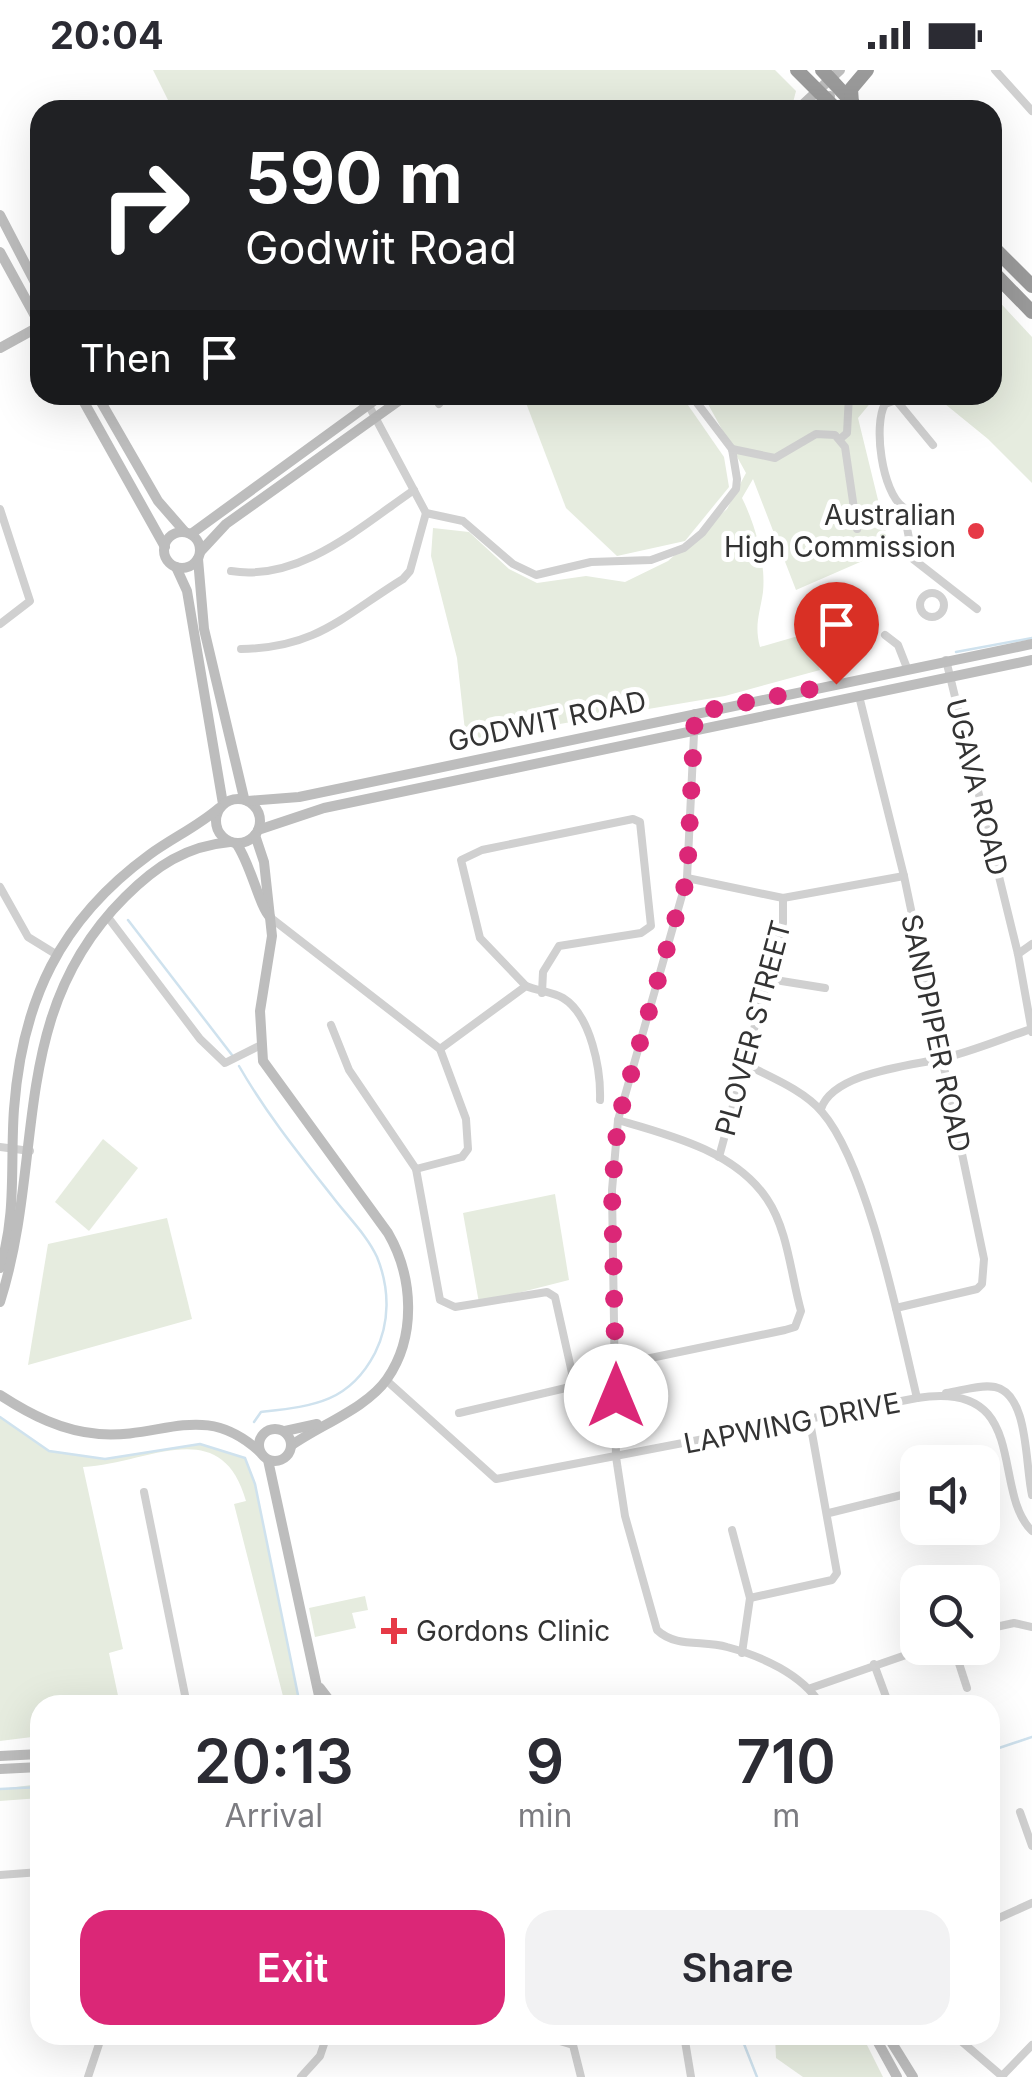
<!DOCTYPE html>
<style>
body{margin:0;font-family:Inter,sans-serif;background:#f2f2f3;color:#2b2b33;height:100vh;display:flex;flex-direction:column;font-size:38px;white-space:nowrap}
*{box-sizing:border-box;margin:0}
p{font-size:32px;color:#7c7c81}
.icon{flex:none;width:55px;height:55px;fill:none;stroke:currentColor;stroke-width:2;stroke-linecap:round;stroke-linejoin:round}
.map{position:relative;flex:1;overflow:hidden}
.drawer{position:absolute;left:30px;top:1625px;width:970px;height:350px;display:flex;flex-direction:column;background:#fff;border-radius:30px;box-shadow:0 10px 40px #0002}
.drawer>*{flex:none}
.hud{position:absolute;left:30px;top:30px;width:972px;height:305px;border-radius:30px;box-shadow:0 10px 40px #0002;background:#202124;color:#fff;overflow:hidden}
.tools{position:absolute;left:900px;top:1375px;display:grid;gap:20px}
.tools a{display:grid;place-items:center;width:100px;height:100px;border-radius:20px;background:#fff;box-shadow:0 10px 40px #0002;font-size:50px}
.pin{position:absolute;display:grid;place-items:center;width:85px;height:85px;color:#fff;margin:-102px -42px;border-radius:50% 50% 50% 0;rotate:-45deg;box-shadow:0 0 10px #0007}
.pin .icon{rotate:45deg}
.me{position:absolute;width:110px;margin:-55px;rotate:0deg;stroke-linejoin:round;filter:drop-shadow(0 0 8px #0008)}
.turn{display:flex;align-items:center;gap:35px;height:210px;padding:0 50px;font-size:45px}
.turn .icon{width:130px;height:130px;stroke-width:2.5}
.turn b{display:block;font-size:70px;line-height:85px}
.then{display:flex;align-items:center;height:95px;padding:0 50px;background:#0003;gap:20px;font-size:38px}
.eta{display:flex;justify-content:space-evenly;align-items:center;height:170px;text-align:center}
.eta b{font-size:60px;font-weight:600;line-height:70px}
.action{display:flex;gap:20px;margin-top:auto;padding:20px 50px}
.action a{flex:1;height:115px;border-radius:30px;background:#db2777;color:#fff;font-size:40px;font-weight:600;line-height:115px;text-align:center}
.action a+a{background:#f2f2f3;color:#2b2b33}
.status{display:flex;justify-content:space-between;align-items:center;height:70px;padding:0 50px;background:#fff;direction:ltr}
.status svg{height:28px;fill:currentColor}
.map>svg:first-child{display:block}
.green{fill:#e6ecdf}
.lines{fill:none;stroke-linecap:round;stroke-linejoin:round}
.stream{stroke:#cfe2ee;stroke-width:2.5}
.street{stroke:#d0d0d0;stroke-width:8}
.secondary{stroke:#bdbdbd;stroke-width:10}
.highway{stroke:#9a9a9a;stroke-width:14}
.route{stroke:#db2777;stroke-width:18;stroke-dasharray:0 32.4}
.poi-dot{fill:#e63946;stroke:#fff;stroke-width:4}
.labels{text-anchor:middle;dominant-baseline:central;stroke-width:10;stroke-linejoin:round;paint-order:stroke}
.poi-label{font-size:28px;fill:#333;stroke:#fff;text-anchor:end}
.street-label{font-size:28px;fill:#333;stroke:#fff}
</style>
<div class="status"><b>20:04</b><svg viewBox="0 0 49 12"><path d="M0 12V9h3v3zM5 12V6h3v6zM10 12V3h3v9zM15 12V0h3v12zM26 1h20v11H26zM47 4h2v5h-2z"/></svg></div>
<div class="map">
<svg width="1032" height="2007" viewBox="0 0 1032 2007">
<rect width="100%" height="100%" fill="#fff"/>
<!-- green -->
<g class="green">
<path d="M153,0H775L796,21L791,40H173Z"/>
<path d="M993,225L1032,267V413L988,369L934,325H992Z"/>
<path d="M523,325H681L724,387L729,417L685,471L617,486L566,438Z"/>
<path d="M703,325H877L858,348L890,479L796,520L753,409L742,428C755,454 766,492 763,522C760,543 754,555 760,577L805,564L820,600L725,626L466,670L457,588L431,486L433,458L469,462L509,499L537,513L586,506L625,512L668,491L727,439L746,403Z"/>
<path d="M103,1069L138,1098L89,1161L55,1132Z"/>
<path d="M555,1124L569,1210L479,1233L463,1143Z"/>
<path d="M167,1148L192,1249L28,1295L48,1174Z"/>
<path d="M0,1347L49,1381L105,1389L200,1374L245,1388L255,1414L299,1630L285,1634L234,1434L246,1431C221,1342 147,1394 83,1397L123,1579L109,1583L120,1635H40V1666L0,1671Z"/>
<path d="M365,1526L368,1540L352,1543L356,1558L315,1567L309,1538Z"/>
<path d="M40,1714V1728L0,1731V1719Z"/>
<path d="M775,1965H862L883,2007H803L776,1988Z"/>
</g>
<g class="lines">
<!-- stream -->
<g class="stream">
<path d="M956,582L1032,568"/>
<path d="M128,850L232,985"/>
<path d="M239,996C266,1043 299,1084 332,1126C347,1146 367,1165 377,1187C390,1219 390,1253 375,1283C349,1333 313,1336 261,1342L254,1352"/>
<path d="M0,1347L49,1381L105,1389L200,1374L245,1388L255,1414L300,1635"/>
<path d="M990,1681L1032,1667"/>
<path d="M0,1719L40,1717"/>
<path d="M746,1965L744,1974L757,2007"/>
</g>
<!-- street -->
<g class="street">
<path d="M995,0L1032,41"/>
<path d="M433,325L439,334"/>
<path d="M368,334L426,443L463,451L513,494L536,505L591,492L651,490L684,478L702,463L736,419L737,409L732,379L691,325"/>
<path d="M840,369L847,363L849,325"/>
<path d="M933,375L896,330L885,334C873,355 882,422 903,437L913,489L977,539"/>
<path d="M732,379L775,388L816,364L835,365L845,377L857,459"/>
<path d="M0,439L30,531L0,554"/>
<path d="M231,501C300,512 360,457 414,420"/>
<circle cx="932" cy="535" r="12"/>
<path d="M885,565L898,575L907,598"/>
<path d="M241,579C317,578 343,546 403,509L410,501L426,443"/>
<path d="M946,590L1018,884L1032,962"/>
<path d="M859,626L904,806L984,1189L982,1214L977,1219L896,1238"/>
<path d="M695,643L687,808L618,1050L612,1120L616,1387L625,1446L657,1560C676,1578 703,1570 727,1577C761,1586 802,1604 821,1635"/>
<path d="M687,808L783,828L904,806"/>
<path d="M0,817L28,867L54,883"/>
<path d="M107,846L200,969L225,993L259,976"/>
<path d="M271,848L440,979L466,1049L468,1079L462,1087L416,1099"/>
<path d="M1018,884L1032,874"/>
<path d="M769,909L825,918"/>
<path d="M526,916L480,868L461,790L482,780L633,749L640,752L651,856L641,863L559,876L543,902L542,923"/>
<path d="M331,955L349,1000L416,1099L440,1230L455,1237L547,1222L555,1227L572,1303L570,1317L459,1343"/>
<path d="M440,979L526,916C538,921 553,922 563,928C591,945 601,1000 600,1030"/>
<path d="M743,993C768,1006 804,1020 822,1042C868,1095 900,1257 917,1328"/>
<path d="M821,1039C833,1003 908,996 940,989C971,982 1001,969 1031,959"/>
<path d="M0,1077L30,1081"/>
<path d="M719,1087L783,853V828"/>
<path d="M617,1295L785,1260L795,1257L801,1241C791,1206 788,1160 767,1129C735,1081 670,1065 618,1050"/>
<path d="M386,1310L496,1409L917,1328C1032,1309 990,1420 1032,1461"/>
<path d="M946,1323C961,1321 980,1314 995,1317C1029,1324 1025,1395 1032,1425"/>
<path d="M144,1422L187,1635"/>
<path d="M829,1443L918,1421"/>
<path d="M732,1460L750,1528L742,1583"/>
<path d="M933,1511V1512"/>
<path d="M750,1528L832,1510L837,1503L810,1352"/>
<path d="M982,1560L1014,1553L1032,1557"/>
<path d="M954,1578L967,1618"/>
<path d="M874,1594L889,1635"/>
<path d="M811,1618L926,1578"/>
<path d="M1020,1742L1032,1776"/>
<path d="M0,1805L40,1802"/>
<path d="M990,1852L1032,1833"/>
<path d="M540,1965L573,1975L581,2007"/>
<path d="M684,1965L691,2007"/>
<path d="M954,1965L1003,2007"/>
<path d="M1002,2006L1032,1975"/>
<path d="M88,2007L102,1965"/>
<path d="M301,2007L320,1986L327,1965"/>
</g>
<!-- secondary -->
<g class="secondary">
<path d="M797,40L840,0"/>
<path d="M811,40L830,26"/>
<path d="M0,145L40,222"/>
<path d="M0,182L40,255"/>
<path d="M0,278L40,256"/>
<path d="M80,325L165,477"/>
<path d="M97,325L158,431L185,462"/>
<circle cx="182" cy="480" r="18"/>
<path d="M191,464L382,325"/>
<path d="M200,482L226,454L407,325"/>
<path d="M198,489L204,559L244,728"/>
<path d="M176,497L187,521L223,734"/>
<circle cx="238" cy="751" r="22"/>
<path d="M248,731L299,727L1032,574"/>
<path d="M258,760L324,738L1032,590"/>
<path d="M255,765L264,792L272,866L260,941L263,991L388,1163C413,1206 417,1266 387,1309C367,1338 320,1355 292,1375"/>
<path d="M236,773C251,794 259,836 270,847"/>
<path d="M0,1198C17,1143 10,1094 14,1039C22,931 60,850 149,785C172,768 197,757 219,738"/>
<path d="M0,1232C46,1087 7,944 125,827C156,796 186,776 230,772"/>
<path d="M0,1325C31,1345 62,1361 99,1364C163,1369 204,1330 260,1382"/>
<circle cx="275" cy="1375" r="16"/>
<path d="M285,1361L317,1354"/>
<path d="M268,1390L321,1635"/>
<path d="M320,1618L333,1635"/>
<path d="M0,1686L40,1684"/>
<path d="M0,1699L40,1697"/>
<path d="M874,1965L897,2007"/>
<path d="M887,1965L913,2007"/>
</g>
<!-- highway -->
<g class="highway">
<path d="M797,0L837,40"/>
<path d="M822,0L859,40"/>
<path d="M852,33L851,19L867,0"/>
<path d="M992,176L1032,216"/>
<path d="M992,201L1032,242"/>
</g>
</g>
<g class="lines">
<!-- route -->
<path class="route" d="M616,1326L612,1120L618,1050L687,808L695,643L836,614"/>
</g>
<!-- markers -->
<g class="poi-dot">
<circle cx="976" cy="461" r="10"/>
<path d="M389 1546h10v10h10v10h-10v10h-10v-10h-10v-10h10z"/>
</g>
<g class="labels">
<!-- poi labels -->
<g class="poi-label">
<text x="956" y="445">Australian<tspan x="956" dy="32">High Commission</tspan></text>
<text x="416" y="1561" text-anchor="start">Gordons Clinic</text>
</g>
<!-- street labels -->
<g class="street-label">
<text transform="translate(547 651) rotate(-12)">GODWIT ROAD</text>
<text transform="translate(977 717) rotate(76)">UGAVA ROAD</text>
<text transform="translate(753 958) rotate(-75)">PLOVER STREET</text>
<text transform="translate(936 963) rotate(78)">SANDPIPER ROAD</text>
<text transform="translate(792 1353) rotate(-11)">LAPWING DRIVE</text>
</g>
</g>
</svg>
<div class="tools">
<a><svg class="icon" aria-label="sound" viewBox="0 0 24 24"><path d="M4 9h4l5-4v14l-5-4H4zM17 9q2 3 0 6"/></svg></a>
<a><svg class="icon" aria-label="search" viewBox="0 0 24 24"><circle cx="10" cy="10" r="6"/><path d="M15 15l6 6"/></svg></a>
</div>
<div class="pin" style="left:836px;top:614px;background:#d93025"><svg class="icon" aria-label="arrive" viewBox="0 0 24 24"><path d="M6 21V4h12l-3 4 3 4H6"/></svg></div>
<svg class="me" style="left:616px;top:1326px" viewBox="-20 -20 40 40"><circle r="19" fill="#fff"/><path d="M0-13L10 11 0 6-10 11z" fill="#db2777"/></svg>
<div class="hud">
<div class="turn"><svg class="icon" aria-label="right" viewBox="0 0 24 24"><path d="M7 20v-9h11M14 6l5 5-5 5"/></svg><div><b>590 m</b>Godwit Road</div></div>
<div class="then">Then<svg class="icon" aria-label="arrive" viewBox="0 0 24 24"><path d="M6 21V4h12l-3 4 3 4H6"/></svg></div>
</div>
<section class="drawer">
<div class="eta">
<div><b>20:13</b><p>Arrival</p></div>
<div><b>9</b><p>min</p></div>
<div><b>710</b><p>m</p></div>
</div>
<div class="action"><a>Exit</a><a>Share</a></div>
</section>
</div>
